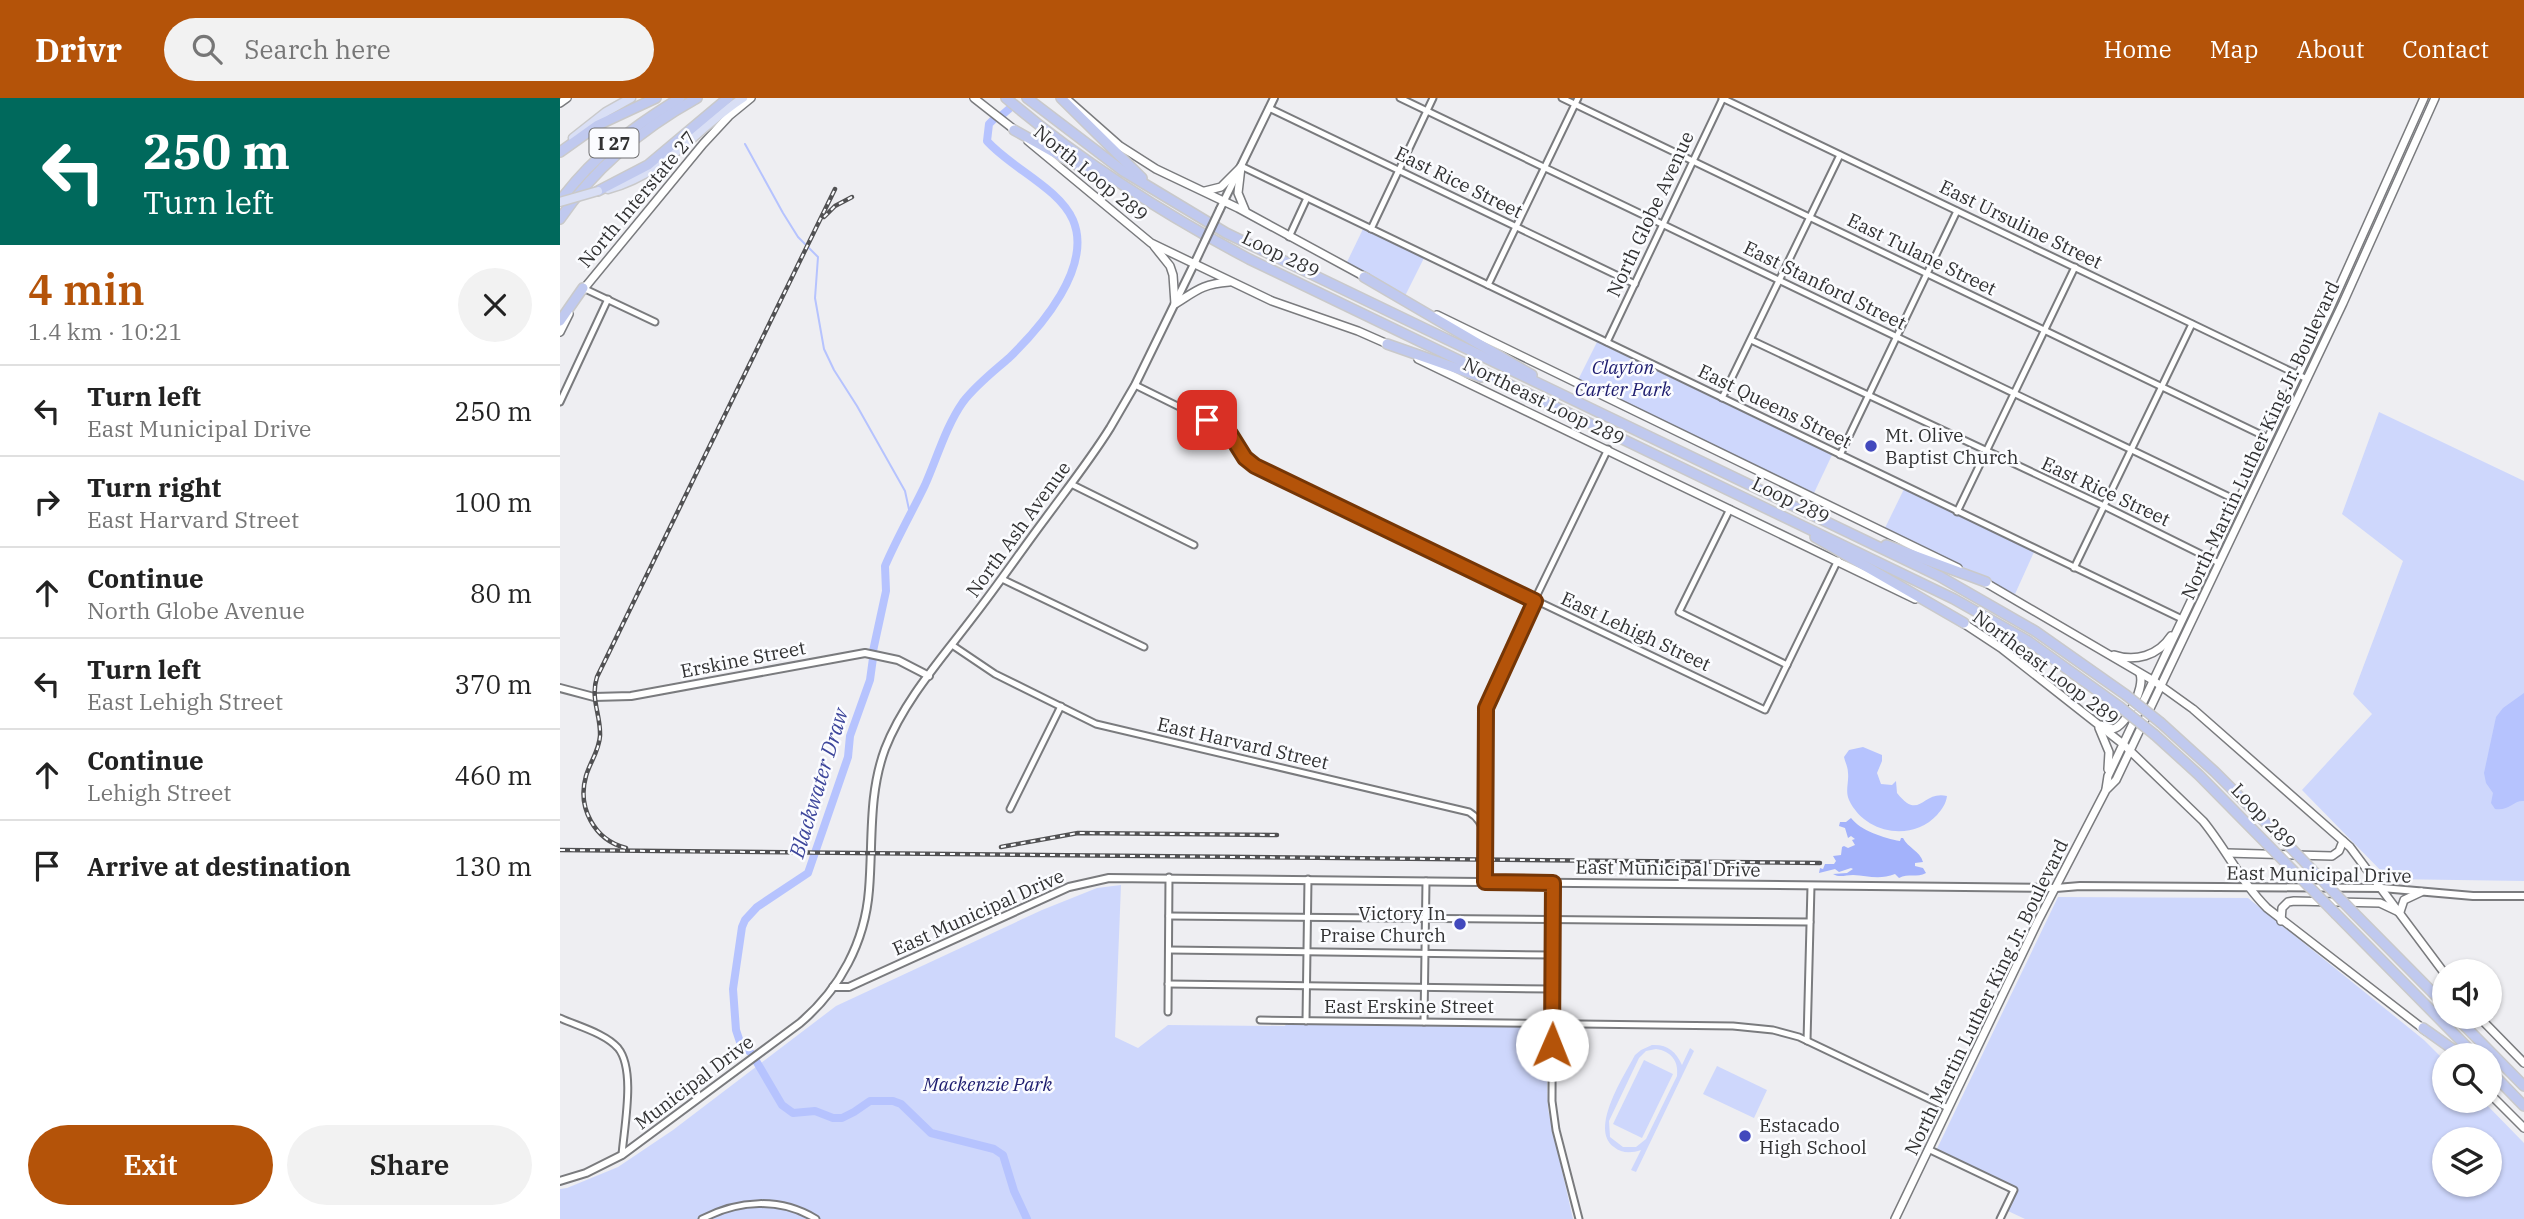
<!DOCTYPE html>
<meta charset="utf-8">
<style>
body{margin:0;font-family:"IBM Plex Serif",serif;background:#f2f2f2;color:#222;height:100vh;display:flex;flex-direction:column;font-size:26px;white-space:nowrap}
*{box-sizing:border-box;margin:0}
p{font-size:23px;color:#767676}
.icon{flex:none;width:38px;height:38px;fill:none;stroke:currentColor;stroke-width:2;stroke-linecap:round;stroke-linejoin:round}
.map{position:relative;flex:1;overflow:hidden}
.side{display:flex;flex-direction:column;background:#fff;width:560px}
.side>*{flex:none}
.guide{background:#00695c;color:#fff;overflow:hidden}
.controls{position:absolute;left:1872px;top:861px;display:grid;gap:14px}
.controls a{display:grid;place-items:center;width:70px;height:70px;border-radius:50%;background:#fff;box-shadow:0 2px 5px #0004;font-size:35px}
.pin{position:absolute;display:grid;place-items:center;width:60px;height:60px;color:#fff;margin:-30px;border-radius:14px;box-shadow:0 4px 10px #0006}
.me{position:absolute;width:77px;margin:-38px;rotate:1deg;stroke-linejoin:round;filter:drop-shadow(0 0 5px #0008)}
.turn{display:flex;align-items:center;gap:24px;height:147px;padding:0 28px;font-size:32px}
.turn .icon{width:91px;height:91px;stroke-width:2.5}
.turn b{display:block;font-size:49px;line-height:60px}
.round{display:grid;place-items:center;flex:none;width:74px;height:74px;border-radius:37px;background:#f2f2f2}
.overview{display:flex;align-items:center;justify-content:space-between;height:119px;padding:0 28px}
h1{font-size:42px;font-weight:600;line-height:52px;color:#b45309}
.action{display:flex;gap:14px;margin-top:auto;padding:14px 28px}
.action a{flex:1;height:80px;border-radius:42px;background:#b45309;color:#fff;font-size:28px;font-weight:600;line-height:80px;text-align:center}
.action a+a{background:#f2f2f2;color:#222}
ul{padding:0;list-style:none}
li{display:flex;align-items:center;gap:21px;height:91px;padding:0 28px;border-top:2px solid #e0e0e0}
li div{flex:1}
li b{display:block;font-size:26px}
li em{font-style:normal}
header{display:flex;align-items:center;gap:42px;box-sizing:border-box;height:98px;padding:0 35px;background:#b45309;color:#fff}
header strong{font-size:33px}
nav{display:flex;gap:38px;margin-inline-start:auto;font-size:24px}
.search{width:490px;height:63px;background:#f2f2f2;display:flex;align-items:center;gap:18px;box-sizing:border-box;padding:0 24px;border-radius:38px;color:#767676;font-size:26px}
main{display:flex;flex:1;min-height:0}
.map>svg:first-child{display:block}
.green{fill:#ced7fc;fill-rule:evenodd}
.forest{fill:#a3b2fb}
.water{fill:#b6c3fe}
.lines{fill:none;stroke-linecap:round;stroke-linejoin:round}
.stream{stroke:#b6c3fe;stroke-width:2}
.river{stroke:#b6c3fe;stroke-width:8}
.minor-casing{stroke:#7a7b7e;stroke-width:9}
.tertiary-casing{stroke:#7a7b7e;stroke-width:10}
.secondary-casing{stroke:#7a7b7e;stroke-width:10}
.primary-casing{stroke:#c9c9ca;stroke-width:11}
.motorway-casing{stroke:#c9c9ca;stroke-width:12}
.minor{stroke:#fff;stroke-width:5}
.tertiary{stroke:#fff;stroke-width:6}
.secondary{stroke:#fff;stroke-width:7}
.primary{stroke:#d9dff5;stroke-width:8}
.motorway{stroke:#c0c9ef;stroke-width:9}
.rail-casing{stroke:#515153;stroke-width:4.5}
.rail{stroke:#fbfcff;stroke-width:2;stroke-dasharray:5;stroke-linecap:butt}
.tertiary-bridge-casing{stroke:#7a7b7e;stroke-width:10;stroke-linecap:butt}
.primary-bridge-casing{stroke:#c9c9ca;stroke-width:11;stroke-linecap:butt}
.motorway-bridge-casing{stroke:#c9c9ca;stroke-width:12;stroke-linecap:butt}
.tertiary-bridge{stroke:#fff;stroke-width:6}
.primary-bridge{stroke:#d9dff5;stroke-width:8}
.motorway-bridge{stroke:#c0c9ef;stroke-width:9}
.route-casing{stroke:#753606;stroke-width:18}
.route{stroke:#b45309;stroke-width:12}
.poi-dot{fill:#4249bd;stroke:#fbfcff;stroke-width:2.5}
.labels{text-anchor:middle;dominant-baseline:central;stroke-width:5;stroke-linejoin:round;paint-order:stroke}
.shield{fill:#fbfcff;stroke:#6e6e70;stroke-width:2}
.shield-label{font-size:18px;font-weight:bold;fill:#313132}
.street-label{font-size:19px;fill:#313132;stroke:#fbfcff}
.park-label{font-size:19px;font-style:italic;fill:#1d1c6e;stroke:#fbfcff}
.poi-label{font-size:19px;fill:#313132;stroke:#fbfcff;text-anchor:start}
.water-label{font-size:21px;font-style:italic;fill:#3d469b;stroke:#fbfcff}
</style>
<header>
<strong>Drivr</strong>
<div class="search"><svg class="icon" aria-label="search" viewBox="0 0 24 24"><circle cx="10" cy="10" r="6"/><path d="M15 15l6 6"/></svg>Search here</div>
<nav><a>Home</a><a>Map</a><a>About</a><a>Contact</a></nav>
</header>
<main>
<section class="side">
<div class="guide">
<div class="turn"><svg class="icon" aria-label="left" viewBox="0 0 24 24"><path d="M17 20v-9H6M10 6l-5 5 5 5"/></svg><div><b>250 m</b>Turn left</div></div>
</div>
<div class="overview"><div><h1>4 min</h1><p>1.4 km · 10:21</p></div><a class="round"><svg class="icon" aria-label="close" viewBox="0 0 24 24"><path d="M6 6l12 12M18 6L6 18"/></svg></a></div>
<ul>
<li><svg class="icon" aria-label="left" viewBox="0 0 24 24"><path d="M17 20v-9H6M10 6l-5 5 5 5"/></svg><div><b>Turn left</b><p>East Municipal Drive</p></div><em>250 m</em></li>
<li><svg class="icon" aria-label="right" viewBox="0 0 24 24"><path d="M7 20v-9h11M14 6l5 5-5 5"/></svg><div><b>Turn right</b><p>East Harvard Street</p></div><em>100 m</em></li>
<li><svg class="icon" aria-label="ahead" viewBox="0 0 24 24"><path d="M12 20V5M6 11l6-6 6 6"/></svg><div><b>Continue</b><p>North Globe Avenue</p></div><em>80 m</em></li>
<li><svg class="icon" aria-label="left" viewBox="0 0 24 24"><path d="M17 20v-9H6M10 6l-5 5 5 5"/></svg><div><b>Turn left</b><p>East Lehigh Street</p></div><em>370 m</em></li>
<li><svg class="icon" aria-label="ahead" viewBox="0 0 24 24"><path d="M12 20V5M6 11l6-6 6 6"/></svg><div><b>Continue</b><p>Lehigh Street</p></div><em>460 m</em></li>
<li><svg class="icon" aria-label="arrive" viewBox="0 0 24 24"><path d="M6 21V4h12l-3 4 3 4H6"/></svg><div><b>Arrive at destination</b></div><em>130 m</em></li>
</ul>
<div class="action"><a>Exit</a><a>Share</a></div>
</section>
<div class="map">
<svg width="1964" height="1121" viewBox="0 0 1964 1121">
<rect width="100%" height="100%" fill="#eeeef2"/>
<!-- green -->
<g class="green">
<path d="M803,131L864,160L845,198L787,164Z"/>
<path d="M1037,244L1272,357L1254,395L1018,282Z"/>
<path d="M1819,314L1964,383V783L1829,781L1742,692L1812,616L1793,596L1843,463L1782,416Z"/>
<path d="M1344,391L1474,454L1455,496L1325,430Z"/>
<path d="M561,787L555,939L578,950L608,927L725,928L726,926L985,929L988,1011L1013,1121H0V1091L7,1090L58,1069L113,1032L276,908L482,812L537,790Z"/>
<path d="M1498,799L1688,800L1864,942L1885,963V1003H1923L1964,1045V1121H1465L1448,1113L1450,1094L1374,1057ZM1885,1041H1930V1087H1885Z"/>
<path d="M1092,947C1107,946 1116,953 1122,967L1130,950L1134,953L1076,1074L1071,1072L1081,1052C1072,1055 1062,1056 1054,1049C1029,1031 1064,978 1075,957L1081,952ZM1096,951C1111,953 1119,963 1117,978L1086,1041L1076,1049H1063L1050,1039L1049,1023L1079,960L1086,953Z"/>
<path d="M1084,962L1113,976L1082,1040L1053,1026Z"/>
<path d="M1157,968L1207,992L1194,1020L1143,996Z"/>
</g>
<!-- forest -->
<path class="forest" d="M1291,720C1301,733 1324,740 1340,743L1341,740H1343C1348,750 1360,753 1363,764L1355,765V768L1363,770L1366,775C1357,780 1348,775 1339,780L1335,776C1320,782 1308,778 1293,777C1285,777 1280,780 1273,776L1287,775L1293,771L1291,770L1279,774L1275,771L1259,775L1260,770L1263,771L1265,766H1274L1276,763L1273,758L1281,757L1282,749L1284,748L1288,750L1295,747L1292,742L1295,741L1291,738L1288,740L1285,730L1279,728L1280,724H1286Z"/>
<!-- water -->
<g class="water">
<path d="M1964,595V703C1953,702 1950,713 1935,711L1931,705L1933,695L1926,685L1924,675L1936,619L1943,610Z"/>
<path d="M1303,649L1322,657V663L1317,675L1321,686L1332,687L1336,683L1337,695C1360,724 1362,692 1387,698C1386,706 1382,711 1377,717C1352,744 1305,736 1289,702C1285,693 1289,684 1288,675C1288,669 1285,664 1284,659L1289,652Z"/>
</g>
<g class="lines">
<!-- stream -->
<path class="stream" d="M185,46L223,115L238,139L258,159L255,200L264,251L274,272L297,308L345,393L350,416"/>
<!-- river -->
<g class="river">
<path d="M442,17L449,11"/>
<path d="M313,553L326,493L325,468C337,440 352,414 365,387C377,360 386,328 403,304C416,287 433,274 449,260C481,229 533,169 513,122C499,90 451,70 427,43L429,26L434,21"/>
<path d="M313,560L310,582L290,638L288,659L248,775L197,809L185,822L182,829L173,891L176,932L180,944L192,956L222,1007L233,1015L255,1013L273,1020H282L294,1014L310,1003H333L341,1006L371,1035L434,1051L443,1057L454,1093L467,1121"/>
</g>
<!-- minor casing -->
<g class="minor-casing">
<g id="minor">
<path d="M840,0L1678,403"/>
<path d="M1002,0L1708,340"/>
<path d="M1162,0L1747,281"/>
<path d="M709,10L1075,186"/>
<path d="M681,68L1622,521"/>
<path d="M811,131L873,0"/>
<path d="M729,139L747,100"/>
<path d="M928,187L1018,0"/>
<path d="M23,190L95,224"/>
<path d="M1191,242L1544,408L1659,465"/>
<path d="M1047,244L1163,0"/>
<path d="M575,287L664,331L674,341L688,363L707,374L1205,612L1278,462"/>
<path d="M1162,300L1280,57"/>
<path d="M0,304L48,201"/>
<path d="M1280,357L1397,113"/>
<path d="M511,386L634,447"/>
<path d="M1170,411L1119,514L1227,567"/>
<path d="M1397,414L1515,169"/>
<path d="M1514,470L1632,226"/>
<path d="M442,481L584,549"/>
<path d="M392,547L435,576L536,626L909,714C933,728 925,760 925,784"/>
<path d="M450,711L501,608"/>
<path d="M925,727L926,610L958,536L1048,351"/>
<path d="M993,785L992,1003L996,1032L1019,1121"/>
<path d="M609,818L1250,824"/>
<path d="M609,852L992,857"/>
<path d="M608,886L992,891"/>
<path d="M608,914L609,779"/>
<path d="M0,920C17,928 45,935 58,950C76,972 64,1029 62,1057"/>
<path d="M700,922L1173,928L1213,932L1239,939L1388,1010"/>
<path d="M746,923L748,781"/>
<path d="M864,924L866,783"/>
<path d="M1247,943L1251,788"/>
<path d="M1368,1051L1454,1092L1440,1121"/>
<path d="M142,1121C178,1102 220,1099 256,1121"/>
</g>
</g>
<!-- tertiary casing -->
<g class="tertiary-casing">
<g id="tertiary">
<path d="M660,111L714,0"/>
<path d="M0,590L34,599L71,598L305,555L338,562L369,578"/>
<path d="M273,889H289L302,883L509,789L549,780L1496,790L1520,788L1822,790L1913,798H1964"/>
<path d="M0,1083L26,1075L62,1057L240,925C280,891 305,844 309,792C313,744 308,697 325,651C344,602 382,560 413,519C438,487 461,453 485,421C507,391 530,362 550,330L575,287L636,162"/>
</g>
</g>
<!-- secondary casing -->
<g class="secondary-casing">
<g id="secondary">
<path d="M414,0L456,33"/>
<path d="M509,3L560,48L596,71L678,110L807,180"/>
<path d="M0,5L7,0"/>
<path d="M468,43L591,145L712,203L798,233L832,248"/>
<path d="M681,69L678,95L685,112"/>
<path d="M645,93L661,89L680,70"/>
<path d="M594,148L610,168L613,177L615,206C636,193 642,186 669,184"/>
<path d="M22,193L143,46L169,18L191,0"/>
<path d="M877,217L1398,470"/>
<path d="M0,234L9,216"/>
<path d="M858,261L1355,501"/>
<path d="M1421,482L1594,583L1633,611L1790,749L1885,876"/>
<path d="M1400,523L1441,550L1563,646L1643,723C1666,751 1681,784 1707,810L1866,933"/>
<path d="M1554,557C1575,564 1598,558 1611,538"/>
<path d="M1541,627L1553,631C1567,627 1585,589 1580,576"/>
<path d="M1539,630L1549,654L1548,671"/>
<path d="M1546,691L1548,678L1769,212L1864,0"/>
<path d="M1667,755L1772,758L1779,753L1783,743"/>
<path d="M1840,814L1844,802L1861,794"/>
<path d="M1721,823L1722,810L1728,804L1734,803L1820,805L1839,814"/>
<path d="M1919,919L1964,965"/>
<path d="M1930,996L1964,1030"/>
<path d="M1335,1121L1478,823L1546,692L1556,682L1783,205L1875,0"/>
</g>
</g>
<!-- primary casing -->
<g class="primary-casing">
<g id="primary">
<path d="M13,40L46,14L71,0"/>
<path d="M48,91C107,75 135,31 183,0"/>
</g>
</g>
<!-- motorway casing -->
<g class="motorway-casing">
<g id="motorway">
<path d="M446,0C521,64 602,115 689,161L1394,501L1468,543L1560,609"/>
<path d="M467,0L563,73L666,135L1379,478L1475,533L1566,597"/>
<path d="M501,0L582,80"/>
<path d="M454,32L547,84"/>
<path d="M0,54L38,27L96,0"/>
<path d="M38,93L88,67L168,0"/>
<path d="M0,103C32,59 74,28 120,0"/>
<path d="M0,121C35,69 83,30 137,0"/>
<path d="M804,179L972,277"/>
<path d="M0,223L23,190"/>
<path d="M827,246L921,279"/>
<path d="M1255,439L1404,525"/>
<path d="M1326,447L1426,484"/>
<path d="M1601,625L1655,674L1726,745"/>
<path d="M1595,637L1639,677L1706,745"/>
<path d="M1776,816L1915,957"/>
<path d="M1795,816L1885,907"/>
<path d="M1896,919L1964,988"/>
<path d="M1863,930L1901,957"/>
<path d="M1930,973L1964,1008"/>
</g>
</g>
<!-- minor -->
<use href="#minor" class="minor"/>
<!-- tertiary -->
<use href="#tertiary" class="tertiary"/>
<!-- secondary -->
<use href="#secondary" class="secondary"/>
<!-- primary -->
<use href="#primary" class="primary"/>
<!-- motorway -->
<use href="#motorway" class="motorway"/>
<!-- rail casing -->
<g class="rail-casing">
<g id="rail">
<path d="M264,119L275,108L292,99"/>
<path d="M441,749L518,735L717,737"/>
<path d="M66,750C34,742 17,709 26,678C30,664 39,653 40,638C41,617 30,601 37,579L275,91"/>
<path d="M0,752L1260,765"/>
</g>
</g>
<!-- rail -->
<use href="#rail" class="rail"/>
<!-- tertiary-bridge casing -->
<g class="tertiary-bridge-casing">
<path id="tertiary-bridge" d="M636,162L660,111"/>
</g>
<!-- primary-bridge casing -->
<g class="primary-bridge-casing">
<path id="primary-bridge" d="M0,104L38,93"/>
</g>
<!-- motorway-bridge casing -->
<g class="motorway-bridge-casing">
<g id="motorway-bridge">
<path d="M1566,597L1601,625"/>
<path d="M1560,609L1595,637"/>
<path d="M1706,745L1776,816"/>
<path d="M1726,745L1795,816"/>
</g>
</g>
<!-- tertiary-bridge -->
<use href="#tertiary-bridge" class="tertiary-bridge"/>
<!-- primary-bridge -->
<use href="#primary-bridge" class="primary-bridge"/>
<!-- motorway-bridge -->
<use href="#motorway-bridge" class="motorway-bridge"/>
</g>
<g class="lines">
<!-- route casing -->
<g class="route-casing">
<path id="route" d="M647,322L670,336L685,360L695,368L975,503L926,610L925,784L993,785L992,947"/>
</g>
<!-- route -->
<use href="#route" class="route"/>
</g>
<!-- markers -->
<g class="poi-dot">
<circle cx="1311" cy="348" r="7"/>
<circle cx="900" cy="826" r="7"/>
<circle cx="1185" cy="1038" r="7"/>
</g>
<g class="labels">
<!-- shield labels -->
<rect class="shield" x="29.5" y="30.5" width="49" height="29" rx="5"/>
<g class="shield-label">
<text x="54" y="45">I 27</text>
</g>
<!-- street labels -->
<g class="street-label">
<text transform="translate(531 75) rotate(39)">North Loop 289</text>
<text transform="translate(899 84) rotate(26)">East Rice Street</text>
<text transform="translate(77 101) rotate(-50)">North Interstate 27</text>
<text transform="translate(1090 116) rotate(-65)">North Globe Avenue</text>
<text transform="translate(1461 126) rotate(26)">East Ursuline Street</text>
<text transform="translate(721 156) rotate(26)">Loop 289</text>
<text transform="translate(1362 156) rotate(26)">East Tulane Street</text>
<text transform="translate(1265 187) rotate(26)">East Stanford Street</text>
<text transform="translate(984 303) rotate(26)">Northeast Loop 289</text>
<text transform="translate(1215 308) rotate(26)">East Queens Street</text>
<text transform="translate(1700 342) rotate(-65)">North Martin Luther King Jr. Boulevard</text>
<text transform="translate(1546 393) rotate(25)">East Rice Street</text>
<text transform="translate(1231 402) rotate(26)">Loop 289</text>
<text transform="translate(458 431) rotate(-54)">North Ash Avenue</text>
<text transform="translate(1076 533) rotate(25)">East Lehigh Street</text>
<text transform="translate(183 561) rotate(-11)">Erskine Street</text>
<text transform="translate(1486 569) rotate(37)">Northeast Loop 289</text>
<text transform="translate(683 645) rotate(13)">East Harvard Street</text>
<text transform="translate(1704 718) rotate(46)">Loop 289</text>
<text transform="translate(1108 770) rotate(1)">East Municipal Drive</text>
<text transform="translate(1759 776) rotate(1)">East Municipal Drive</text>
<text transform="translate(418 814) rotate(-24)">East Municipal Drive</text>
<text transform="translate(1426 899) rotate(-64)">North Martin Luther King Jr. Boulevard</text>
<text x="849" y="908">East Erskine Street</text>
<text transform="translate(134 984) rotate(-37)">Municipal Drive</text>
</g>
<!-- park labels -->
<g class="park-label">
<text x="1063" y="269">Clayton<tspan x="1063" dy="22">Carter Park</tspan></text>
<text x="428" y="986">Mackenzie Park</text>
</g>
<!-- poi labels -->
<g class="poi-label">
<text x="1325" y="337">Mt. Olive<tspan x="1325" dy="22">Baptist Church</tspan></text>
<text x="886" y="815" text-anchor="end">Victory In<tspan x="886" dy="22">Praise Church</tspan></text>
<text x="1199" y="1027">Estacado<tspan x="1199" dy="22">High School</tspan></text>
</g>
<!-- water labels -->
<g class="water-label">
<text transform="translate(258 685) rotate(-73)">Blackwater Draw</text>
</g>
</g>
</svg>
<div class="controls">
<a><svg class="icon" aria-label="sound" viewBox="0 0 24 24"><path d="M4 9h4l5-4v14l-5-4H4zM17 9q2 3 0 6"/></svg></a>
<a><svg class="icon" aria-label="search" viewBox="0 0 24 24"><circle cx="10" cy="10" r="6"/><path d="M15 15l6 6"/></svg></a>
<a><svg class="icon" aria-label="layers" viewBox="0 0 24 24"><path d="M12 4l9 5-9 5-9-5zM3 14l9 5 9-5"/></svg></a>
</div>
<div class="pin" style="left:647px;top:322px;background:#d93025"><svg class="icon" aria-label="arrive" viewBox="0 0 24 24"><path d="M6 21V4h12l-3 4 3 4H6"/></svg></div>
<svg class="me" style="left:992px;top:947px" viewBox="-20 -20 40 40"><circle r="19" fill="#fff"/><path d="M0-13L10 11 0 6-10 11z" fill="#b45309"/></svg>
</div>
</main>
